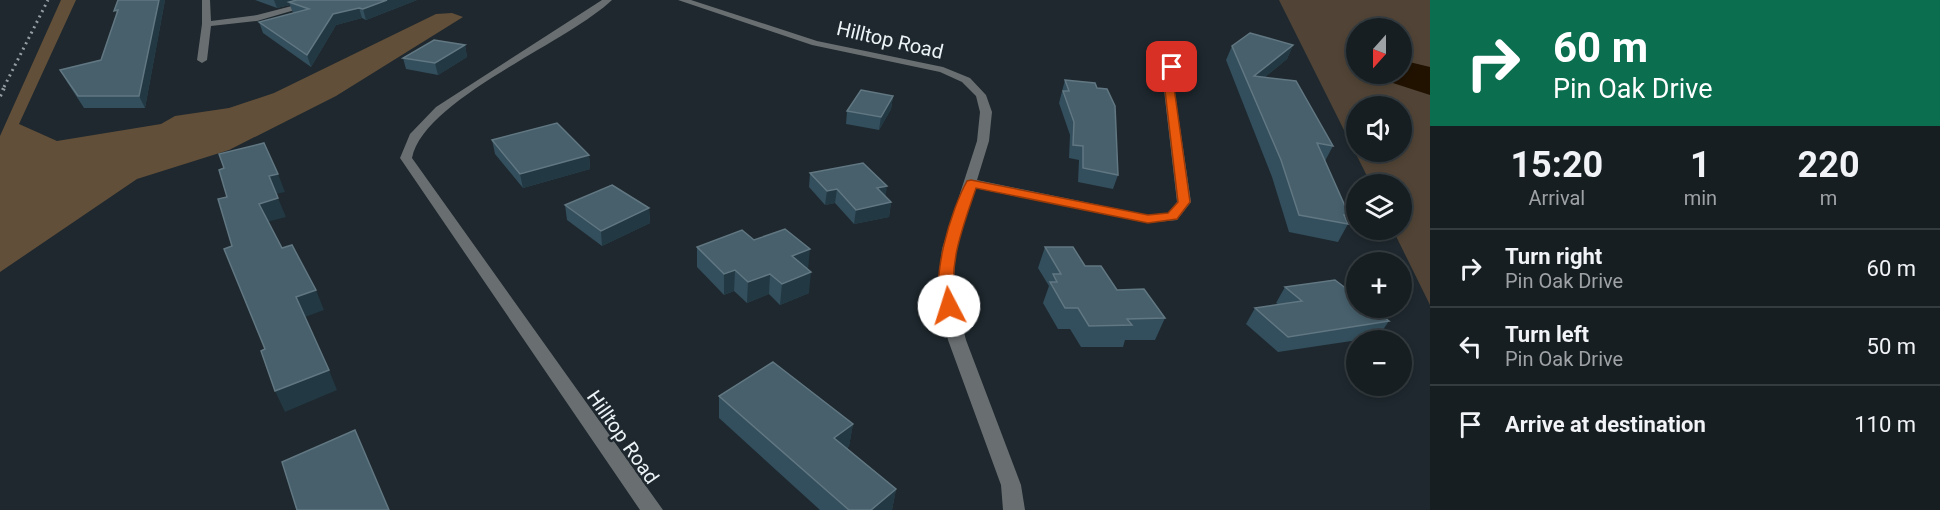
<!DOCTYPE html>
<meta charset="utf-8">
<style>
body{margin:0;font-family:Roboto,sans-serif;background:#1f272a;color:#f1f3f6;height:100vh;display:flex;flex-direction:column;font-size:22px;white-space:nowrap}
*{box-sizing:border-box;margin:0}
p{font-size:20px;color:#9ea2a5}
.icon{flex:none;width:33px;height:33px;fill:none;stroke:currentColor;stroke-width:2;stroke-linecap:round;stroke-linejoin:round}
.map{position:relative;flex:1;overflow:hidden}
.side{display:flex;flex-direction:column;background:#161e22;width:510px}
.side>*{flex:none}
.top-card{background:#0b6e4f;color:#fff;overflow:hidden}
.needle{width:39px;rotate:201deg}
.controls{position:absolute;left:1346px;top:18px;display:grid;gap:12px}
.controls a{display:grid;place-items:center;width:66px;height:66px;border-radius:50%;background:#161e22;box-shadow:0 3px 9px #0003,0 0 0 2px #353c40;font-size:30px}
.pin{position:absolute;display:grid;place-items:center;width:51px;height:51px;color:#fff;margin:-26px;border-radius:12px;box-shadow:0 3px 9px #0006}
.me{position:absolute;width:66px;margin:-33px;rotate:355deg;stroke-linejoin:round;filter:drop-shadow(0 0 4px #0008)}
.turn{display:flex;align-items:center;gap:21px;height:126px;padding:0 24px;font-size:27px}
.turn .icon{width:78px;height:78px;stroke-width:2.5}
.turn b{display:block;font-size:42px;line-height:51px}
.eta{display:flex;justify-content:space-evenly;align-items:center;height:102px;text-align:center}
.eta b{font-size:36px;font-weight:700;line-height:42px}
ul{padding:0;list-style:none}
li{display:flex;align-items:center;gap:18px;height:78px;padding:0 24px;border-top:2px solid #353c40}
li div{flex:1}
li b{display:block;font-size:22px}
li em{font-style:normal}
main{display:flex;flex:1;min-height:0}
.map>svg:first-child{display:block}
.green{fill:#514436;fill-rule:evenodd}
.forest{fill:#624f39}
.water{fill:#211200}
.lines{fill:none;stroke-linecap:round;stroke-linejoin:round}
.minor{fill:#696e71;fill-rule:evenodd}
.rail-far1{stroke:#959da2;stroke-width:3;stroke-dasharray:2 4;stroke-linecap:butt}
.rail{stroke:#959da2;stroke-width:4;stroke-dasharray:2 4.5;stroke-linecap:butt}
.wall{fill:#334e5c}
.shaded-wall{fill:#223842}
.building{fill:#47606c;stroke:#617782;stroke-width:1.5}
.route{fill:#ea580c;stroke:#983908;stroke-width:1.5}
.labels{text-anchor:middle;dominant-baseline:central;stroke-width:5;stroke-linejoin:round;paint-order:stroke}
.street-label{font-size:20px;fill:#ecf3f7;stroke:#1e282e}
</style>
<main>
<div class="map">
<svg width="1430" height="510" viewBox="0 0 1430 510">
<rect width="100%" height="100%" fill="#1e282e"/>
<!-- green -->
<path class="green" d="M1279,0H1430V305L1393,230H1401V184H1371ZM1356,28H1401V74H1356ZM1356,106H1401V152H1356Z"/>
<!-- forest -->
<path class="forest" d="M61,0H76L19,124L57,141L161,124L175,116L229,108L274,93L436,14L452,13L463,17L336,96L229,150L137,179L0,272V136Z"/>
<!-- water -->
<path class="water" d="M1401,60L1430,67V95L1365,74H1401Z"/>
<g class="lines">
<!-- minor -->
<g class="minor">
<path d="M202,0H210L211,21L257,15L315,0H329L257,21L211,26L207,60L202,63L197,60L202,24Z"/>
<path d="M602,0H612C567,43 424,99 412,158L663,510H640L400,158L410,134L436,107Z"/>
<path d="M678,0H691L817,41L943,67L970,78L986,95L992,112L989,141L977,180L1148,215L1168,213L1177,202L1162,73L1168,65L1177,67L1172,73L1191,202L1177,220L1148,223L975,188L956,249L953,289L966,340L1021,485L1025,510H1003L1001,485L948,340L937,289L942,249L977,141L980,112L976,96L962,82L940,72L812,45Z"/>
</g>
<!-- rail-far1 -->
<path class="rail-far1" d="M4,87L48,0"/>
<!-- rail -->
<path class="rail" d="M0,96L5,86"/>
</g>
<!-- wall -->
<g class="wall">
<path d="M118,0H165L145,108H84L67,82L60,70L101,60L116,16Z"/>
<path d="M255,0H417L366,20L362,18L336,25L311,67L263,33L259,22L293,13L290,5L277,8Z"/>
<path d="M465,45L467,57L438,75L406,69L403,58Z"/>
<path d="M1293,45L1287,59L1265,77L1333,146L1325,161L1349,215L1347,220L1348,224L1338,242L1289,232L1272,177L1226,60L1232,46Z"/>
<path d="M1065,80L1118,175L1113,189L1078,182L1079,160L1069,158L1070,135L1059,103Z"/>
<path d="M893,96L891,109L879,130L846,124L847,111Z"/>
<path d="M492,140L589,155L590,169L523,188L495,154Z"/>
<path d="M810,173L885,196L891,202L889,217L854,224L835,203L825,205L809,187Z"/>
<path d="M565,205L649,208L650,223L602,246L567,220Z"/>
<path d="M754,240L808,270L809,293L780,305L769,294L747,303L734,291L724,295L697,267V247Z"/>
<path d="M1045,247L1085,266L1117,290L1165,318L1155,340H1125L1123,347H1081L1070,329H1058L1043,303L1049,286L1038,268Z"/>
<path d="M1285,287L1389,321L1378,337L1278,352L1246,324L1255,308L1279,305L1276,303Z"/>
<path d="M719,396L853,424L849,446L847,448L896,489L892,510H820L719,418Z"/>
</g>
<!-- shaded-wall -->
<g class="shaded-wall">
<path d="M159,0H165L145,108L139,96Z"/>
<path d="M274,0H312L289,2L290,5L277,8Z"/>
<path d="M387,0H417L366,20L363,9Z"/>
<path d="M359,8L362,18L336,25L311,67L307,55L333,14Z"/>
<path d="M465,45L467,57L438,75L435,63Z"/>
<path d="M1293,45L1287,59L1250,89L1254,76Z"/>
<path d="M893,96L891,109L879,130L881,117Z"/>
<path d="M589,155L590,169L523,188L520,174Z"/>
<path d="M278,174L285,192L276,194L269,176Z"/>
<path d="M887,186L885,200L877,188Z"/>
<path d="M837,189L835,203L825,205L827,191Z"/>
<path d="M278,198L286,217L267,222L259,204Z"/>
<path d="M891,202L889,217L854,224L856,210Z"/>
<path d="M649,208L650,223L602,246L601,231Z"/>
<path d="M810,249L808,270L792,256Z"/>
<path d="M735,270L734,291L724,295V274Z"/>
<path d="M811,272L809,293L780,305L782,284Z"/>
<path d="M770,274L769,294L747,303L748,282Z"/>
<path d="M316,290L324,310L305,317L296,297Z"/>
<path d="M329,370L337,390L285,412L275,391Z"/>
<path d="M853,424L849,446L831,460L834,438Z"/>
<path d="M896,489L892,510H871Z"/>
</g>
<!-- building -->
<g class="building">
<path d="M118,0H159L139,96H78L60,70L101,60L118,10L114,11Z"/>
<path d="M297,0H387L363,9L359,8L333,14L307,55L259,22L309,9L289,2Z"/>
<path d="M1250,33L1293,45L1254,76L1296,81L1333,146L1317,143L1349,215H1344L1348,224L1299,215L1281,160L1232,46Z"/>
<path d="M434,40L465,45L435,63L403,58Z"/>
<path d="M1065,80L1095,83L1097,88L1107,89L1115,106L1118,175L1083,168V146L1073,145L1074,122L1063,91H1069Z"/>
<path d="M861,90L893,96L881,117L847,111Z"/>
<path d="M557,123L589,155L520,174L492,140Z"/>
<path d="M264,143L278,174L269,176L278,198L259,204L282,248L292,245L316,290L296,297L329,370L275,391L261,351L265,349L224,249L232,246L218,199L227,197L219,170L224,168L219,154Z"/>
<path d="M863,163L887,186L877,188L891,202L856,210L837,189L827,191L810,173Z"/>
<path d="M612,185L649,208L601,231L565,205Z"/>
<path d="M785,229L810,249L792,256L811,272L782,284L770,274L748,282L735,270L724,274L697,247L742,230L754,240Z"/>
<path d="M1045,247H1073L1085,266H1101L1117,290L1144,289L1165,318L1127,319L1132,325L1089,326L1078,308H1065L1050,282H1057L1053,274H1061Z"/>
<path d="M1335,280L1356,296V308H1371L1389,321L1288,337L1255,308L1302,301L1285,287Z"/>
<path d="M773,362L853,424L834,438L896,489L871,510H849L719,396Z"/>
<path d="M355,430L389,510H297L282,462Z"/>
</g>
<!-- route -->
<path class="route" d="M1172,64L1177,67L1172,73L1190,202L1177,219L1148,223L976,188C963,227 947,265 956,306L954,310H944C928,282 952,208 967,181L971,180L1148,215L1168,213L1178,202L1163,73Z"/>
<g class="labels">
<!-- street labels -->
<g class="street-label">
<text transform="translate(890 40) rotate(13)">Hilltop Road</text>
<text transform="translate(623 437) rotate(55)">Hilltop Road</text>
</g>
</g>
</svg>
<div class="controls">
<a><svg class="needle" viewBox="-14 -14 28 28"><path d="M0-13l5 13h-10z" fill="#e53935"/><path d="M0 13l5-13h-10z" fill="#9ea2a5"/></svg></a>
<a><svg class="icon" aria-label="sound" viewBox="0 0 24 24"><path d="M4 9h4l5-4v14l-5-4H4zM17 9q2 3 0 6"/></svg></a>
<a><svg class="icon" aria-label="layers" viewBox="0 0 24 24"><path d="M12 4l9 5-9 5-9-5zM3 14l9 5 9-5"/></svg></a>
<a>+</a>
<a>−</a>
</div>
<div class="pin" style="left:1172px;top:67px;background:#d93025"><svg class="icon" aria-label="arrive" viewBox="0 0 24 24"><path d="M6 21V4h12l-3 4 3 4H6"/></svg></div>
<svg class="me" style="left:949px;top:306px" viewBox="-20 -20 40 40"><circle r="19" fill="#fff"/><path d="M0-13L10 11 0 6-10 11z" fill="#ea580c"/></svg>
</div>
<section class="side">
<div class="top-card">
<div class="turn"><svg class="icon" aria-label="right" viewBox="0 0 24 24"><path d="M7 20v-9h11M14 6l5 5-5 5"/></svg><div><b>60 m</b>Pin Oak Drive</div></div>
</div>
<div class="eta">
<div><b>15:20</b><p>Arrival</p></div>
<div><b>1</b><p>min</p></div>
<div><b>220</b><p>m</p></div>
</div>
<ul>
<li><svg class="icon" aria-label="right" viewBox="0 0 24 24"><path d="M7 20v-9h11M14 6l5 5-5 5"/></svg><div><b>Turn right</b><p>Pin Oak Drive</p></div><em>60 m</em></li>
<li><svg class="icon" aria-label="left" viewBox="0 0 24 24"><path d="M17 20v-9H6M10 6l-5 5 5 5"/></svg><div><b>Turn left</b><p>Pin Oak Drive</p></div><em>50 m</em></li>
<li><svg class="icon" aria-label="arrive" viewBox="0 0 24 24"><path d="M6 21V4h12l-3 4 3 4H6"/></svg><div><b>Arrive at destination</b></div><em>110 m</em></li>
</ul>
</section>
</main>
